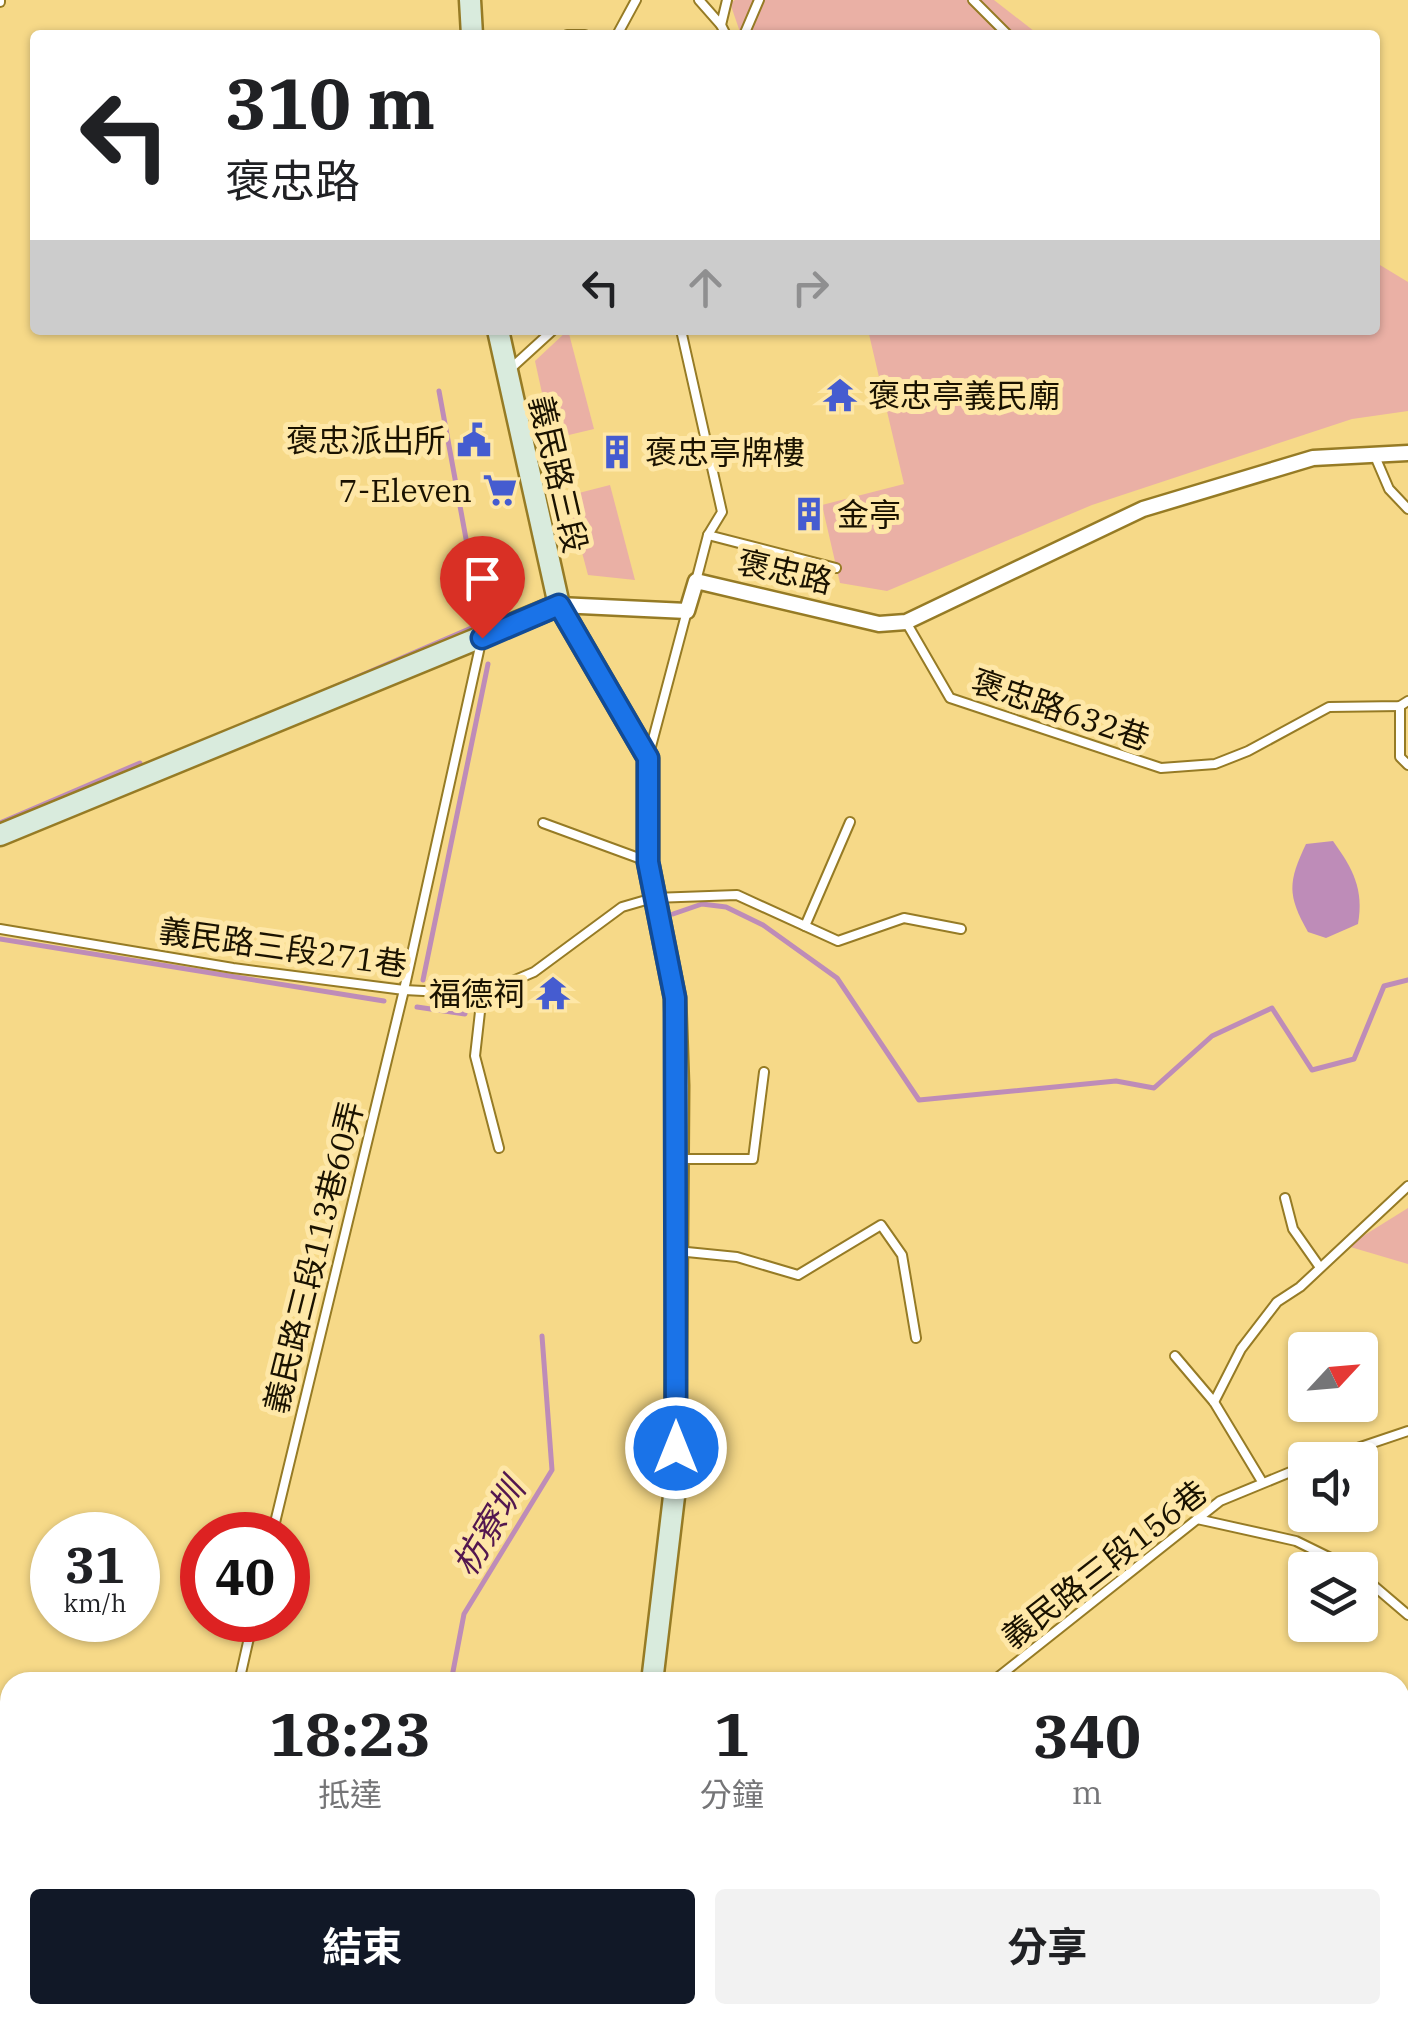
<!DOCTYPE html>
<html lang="zh-TW">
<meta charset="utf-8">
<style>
body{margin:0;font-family:"IBM Plex Serif","Noto Sans TC",serif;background:#f2f2f2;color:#202124;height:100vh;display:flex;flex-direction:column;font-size:38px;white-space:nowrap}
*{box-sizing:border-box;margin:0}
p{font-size:32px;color:#757577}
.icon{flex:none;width:55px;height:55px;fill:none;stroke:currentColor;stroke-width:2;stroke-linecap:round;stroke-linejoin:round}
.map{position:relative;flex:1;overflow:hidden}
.drawer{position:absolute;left:0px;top:1672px;width:1410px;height:352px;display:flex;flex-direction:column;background:#fff;border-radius:30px 30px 0 0;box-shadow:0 2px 8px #0004}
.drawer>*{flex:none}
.top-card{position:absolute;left:30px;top:30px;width:1350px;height:305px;border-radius:10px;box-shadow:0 2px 8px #0004;background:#fff;color:#202124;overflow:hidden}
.needle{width:65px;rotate:64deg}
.fabs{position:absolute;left:1288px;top:1332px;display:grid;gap:20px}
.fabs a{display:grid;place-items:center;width:90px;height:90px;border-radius:10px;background:#fff;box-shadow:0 2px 8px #0004;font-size:50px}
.speed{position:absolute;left:30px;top:1512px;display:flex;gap:20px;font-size:50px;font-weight:700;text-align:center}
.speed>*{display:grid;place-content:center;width:130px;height:130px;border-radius:50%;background:#fff;box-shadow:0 2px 8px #0004;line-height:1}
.speed small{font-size:25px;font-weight:400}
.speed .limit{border:15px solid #d22;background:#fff;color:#111}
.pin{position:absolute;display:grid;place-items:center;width:85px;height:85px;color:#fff;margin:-102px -42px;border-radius:50% 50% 50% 0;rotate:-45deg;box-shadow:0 0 10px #0007}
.pin .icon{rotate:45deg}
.me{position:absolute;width:110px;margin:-55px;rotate:0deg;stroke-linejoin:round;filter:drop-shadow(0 0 8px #0008)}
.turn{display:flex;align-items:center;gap:35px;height:210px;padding:0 30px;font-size:45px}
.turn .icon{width:130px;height:130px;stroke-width:2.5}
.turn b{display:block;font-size:70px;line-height:85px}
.lanes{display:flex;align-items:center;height:95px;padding:0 30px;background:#0003;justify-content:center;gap:50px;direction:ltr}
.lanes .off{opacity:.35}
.eta{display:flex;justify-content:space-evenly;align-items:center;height:170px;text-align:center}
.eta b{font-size:60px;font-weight:700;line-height:70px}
.primary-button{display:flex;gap:20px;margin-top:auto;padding:20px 30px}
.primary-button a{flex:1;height:115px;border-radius:10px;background:#111827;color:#fff;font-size:40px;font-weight:700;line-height:115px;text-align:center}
.primary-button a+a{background:#f2f2f2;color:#202124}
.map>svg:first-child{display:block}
.green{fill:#eab0a5}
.water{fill:#be8cb8}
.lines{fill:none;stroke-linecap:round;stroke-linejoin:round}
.stream{stroke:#be8cb8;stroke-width:5}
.lane-casing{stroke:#967b25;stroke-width:12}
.street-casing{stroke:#967b25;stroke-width:19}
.secondary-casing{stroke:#967b25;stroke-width:25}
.lane{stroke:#fff;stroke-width:8}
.street{stroke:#fff;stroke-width:14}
.secondary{stroke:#d9ebdd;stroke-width:20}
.route-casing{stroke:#114b97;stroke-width:25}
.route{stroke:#1a73e8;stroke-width:18}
.labels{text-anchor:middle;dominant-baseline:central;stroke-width:10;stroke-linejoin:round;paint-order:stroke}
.poi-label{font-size:32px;fill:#1a1200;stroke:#fee7a7;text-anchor:start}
.street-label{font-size:32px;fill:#1a1200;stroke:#fee7a7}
.water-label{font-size:35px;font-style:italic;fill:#53174f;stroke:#fee7a7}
</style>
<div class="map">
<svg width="1408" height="2023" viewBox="0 0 1408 2023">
<rect width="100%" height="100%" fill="#f6d988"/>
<!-- green -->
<g class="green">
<path d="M735,0H994L1039,35H741L730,3Z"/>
<path d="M1375,262L1408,282V411L1352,419L1092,505L887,591L840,583L822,505L904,484L868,330H1375Z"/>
<path d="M568,330L594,429L552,439L535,361Z"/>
<path d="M610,485L635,580L588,575L567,496Z"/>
<path d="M1408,1208V1264L1347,1246Z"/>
</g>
<!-- water -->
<path class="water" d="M1333,841C1353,869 1364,889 1358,924L1326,938L1308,932C1287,895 1288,882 1306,844Z"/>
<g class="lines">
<!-- stream -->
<g class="stream">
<path d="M439,391L479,610"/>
<path d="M325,691L483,623"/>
<path d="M0,823L140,763"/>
<path d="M673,914L702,904L726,907L763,925L837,978L919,1100L1116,1081L1154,1088L1212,1036L1272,1008L1312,1070L1354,1059L1384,986L1408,980"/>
<path d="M0,939L384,1001"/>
<path d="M423,980L488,664"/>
<path d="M417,1007L465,1014"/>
<path d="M451,1682L464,1614L552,1470L542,1336"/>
<path d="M384,2023L386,2015"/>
</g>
<!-- lane casing -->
<g class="lane-casing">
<g id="lane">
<path d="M699,0L721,25"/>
<path d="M973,0L1008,35"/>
<path d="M0,2V0"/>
<path d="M567,35H585"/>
<path d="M617,35L636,0"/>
<path d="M726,35L721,25L727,0"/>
<path d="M744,35L759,0"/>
<path d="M681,330L722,512L708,535L696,581"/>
<path d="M508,371L553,330"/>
<path d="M1374,454L1389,489L1408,509"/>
<path d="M708,535L836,568"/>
<path d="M906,622L950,698L1161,768L1215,764L1248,751L1329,707L1400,706L1408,701"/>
<path d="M1400,706V757L1408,765"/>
<path d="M649,754L687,611"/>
<path d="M543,823L644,860"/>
<path d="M805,926L850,822"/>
<path d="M0,929L233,968L404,990L482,994L534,972L622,907L653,898L737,895L838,941L904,918L961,929"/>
<path d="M482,994L475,1056L499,1148"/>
<path d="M678,1159H753L764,1072"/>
<path d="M1285,1198L1293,1229L1319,1266"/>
<path d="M677,1251L737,1257L798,1275L881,1225L902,1255L916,1338"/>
<path d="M1175,1356L1214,1402L1261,1480"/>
<path d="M1214,1402L1241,1349L1277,1302L1300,1287L1408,1186"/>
<path d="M1322,1460L1408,1431"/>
<path d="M1197,1519L1296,1541L1355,1570"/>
<path d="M272,1535L404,990L481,642"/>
<path d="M1360,1574L1408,1615"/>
<path d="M239,1682L253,1620"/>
<path d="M992,1682L1220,1501L1305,1466"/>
<path d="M0,2017L30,2023"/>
<path d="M162,2023L164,2015"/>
<path d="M499,2023L510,2015"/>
<path d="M787,2023L834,2015"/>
</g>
</g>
<!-- street casing -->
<g class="street-casing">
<path id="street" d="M559,605L687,611L696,581L879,624L906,622L1143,509L1313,458L1408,453"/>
</g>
<!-- secondary casing -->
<g class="secondary-casing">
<g id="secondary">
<path d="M470,0L472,35"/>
<path d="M498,330L559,605L648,758V862L675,998L678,1086L675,1488L652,1682"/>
<path d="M0,835L559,605"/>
<path d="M648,2015V2023"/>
</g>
</g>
<!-- lane -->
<use href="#lane" class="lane"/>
<!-- street -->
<use href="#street" class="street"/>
<!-- secondary -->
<use href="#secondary" class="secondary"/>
</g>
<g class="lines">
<!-- route casing -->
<g class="route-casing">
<path id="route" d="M482,638L559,605L648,758V862L675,998L676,1448"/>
</g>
<!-- route -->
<use href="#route" class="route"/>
</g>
<!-- icons -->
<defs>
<g id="temple-bare" transform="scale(2.7)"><path d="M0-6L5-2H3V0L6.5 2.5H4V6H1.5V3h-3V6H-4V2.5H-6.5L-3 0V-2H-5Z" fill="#455cd0" stroke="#fee7a7" stroke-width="2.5" paint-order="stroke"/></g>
<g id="civic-bare" transform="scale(2.7)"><path d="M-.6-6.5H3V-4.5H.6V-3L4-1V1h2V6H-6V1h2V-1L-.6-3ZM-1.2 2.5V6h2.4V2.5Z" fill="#455cd0" stroke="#fee7a7" stroke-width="2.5" paint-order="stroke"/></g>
<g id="building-bare" transform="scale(2.7)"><path d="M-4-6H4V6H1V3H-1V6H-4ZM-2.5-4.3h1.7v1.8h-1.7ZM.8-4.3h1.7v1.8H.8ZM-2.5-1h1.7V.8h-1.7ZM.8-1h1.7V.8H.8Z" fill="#455cd0" stroke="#fee7a7" stroke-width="2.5" paint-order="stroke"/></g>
<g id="supermarket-bare" transform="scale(2.7)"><path d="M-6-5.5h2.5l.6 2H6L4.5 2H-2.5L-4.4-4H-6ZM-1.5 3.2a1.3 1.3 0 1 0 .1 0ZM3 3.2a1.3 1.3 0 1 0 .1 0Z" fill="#455cd0" stroke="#fee7a7" stroke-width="2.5" paint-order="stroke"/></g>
</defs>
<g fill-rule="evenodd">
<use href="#temple-bare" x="840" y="395"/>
<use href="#civic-bare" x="474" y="440"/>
<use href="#building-bare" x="617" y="452"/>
<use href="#supermarket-bare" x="500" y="490"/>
<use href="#building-bare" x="809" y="514"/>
<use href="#temple-bare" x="553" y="993"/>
</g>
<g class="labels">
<!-- poi labels -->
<g class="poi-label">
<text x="868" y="395">褒忠亭義民廟</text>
<text x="446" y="440" text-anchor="end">褒忠派出所</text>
<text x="645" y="452">褒忠亭牌樓</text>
<text x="472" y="490" text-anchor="end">7-Eleven</text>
<text x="837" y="514">金亭</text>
<text x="525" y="993" text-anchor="end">福德祠</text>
</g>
<!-- street labels -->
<g class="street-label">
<text transform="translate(559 474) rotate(77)">義民路三段</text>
<text transform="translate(785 571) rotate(13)">褒忠路</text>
<text transform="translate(1061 709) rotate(19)">褒忠路632巷</text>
<text transform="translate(283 947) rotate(8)">義民路三段271巷</text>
<text transform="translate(313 1257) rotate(-76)">義民路三段113巷60弄</text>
<text transform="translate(1104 1564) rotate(-38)">義民路三段156巷</text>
</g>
<!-- water labels -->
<g class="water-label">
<text transform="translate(488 1527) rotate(-59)">枋寮圳</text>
</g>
</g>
</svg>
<div class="fabs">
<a><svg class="needle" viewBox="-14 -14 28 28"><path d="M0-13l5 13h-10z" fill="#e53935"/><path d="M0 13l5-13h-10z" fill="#757577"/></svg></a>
<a><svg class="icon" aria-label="sound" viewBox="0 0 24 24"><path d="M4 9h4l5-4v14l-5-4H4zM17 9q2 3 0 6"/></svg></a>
<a><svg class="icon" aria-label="layers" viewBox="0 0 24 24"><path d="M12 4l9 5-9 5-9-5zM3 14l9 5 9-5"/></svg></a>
</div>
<div class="speed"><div>31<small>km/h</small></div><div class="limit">40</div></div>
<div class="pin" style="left:482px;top:638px;background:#d93025"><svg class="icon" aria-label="arrive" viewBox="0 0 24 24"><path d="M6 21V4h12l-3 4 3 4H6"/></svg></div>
<svg class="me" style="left:676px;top:1448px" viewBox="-20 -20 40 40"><circle r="17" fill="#1a73e8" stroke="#fff" stroke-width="3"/><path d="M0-11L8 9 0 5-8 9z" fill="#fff"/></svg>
<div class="top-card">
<div class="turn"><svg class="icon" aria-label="left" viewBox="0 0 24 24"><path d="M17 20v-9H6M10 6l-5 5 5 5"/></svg><div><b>310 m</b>褒忠路</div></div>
<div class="lanes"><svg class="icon" aria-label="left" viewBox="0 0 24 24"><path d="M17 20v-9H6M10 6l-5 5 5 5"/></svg><svg class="icon off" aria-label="ahead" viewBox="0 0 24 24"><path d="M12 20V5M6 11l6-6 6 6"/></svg><svg class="icon off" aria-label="right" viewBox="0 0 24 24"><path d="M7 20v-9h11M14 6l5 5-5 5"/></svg></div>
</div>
<section class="drawer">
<div class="eta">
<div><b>18:23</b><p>抵達</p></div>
<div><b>1</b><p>分鐘</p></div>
<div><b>340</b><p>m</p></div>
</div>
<div class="primary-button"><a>結束</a><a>分享</a></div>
</section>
</div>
